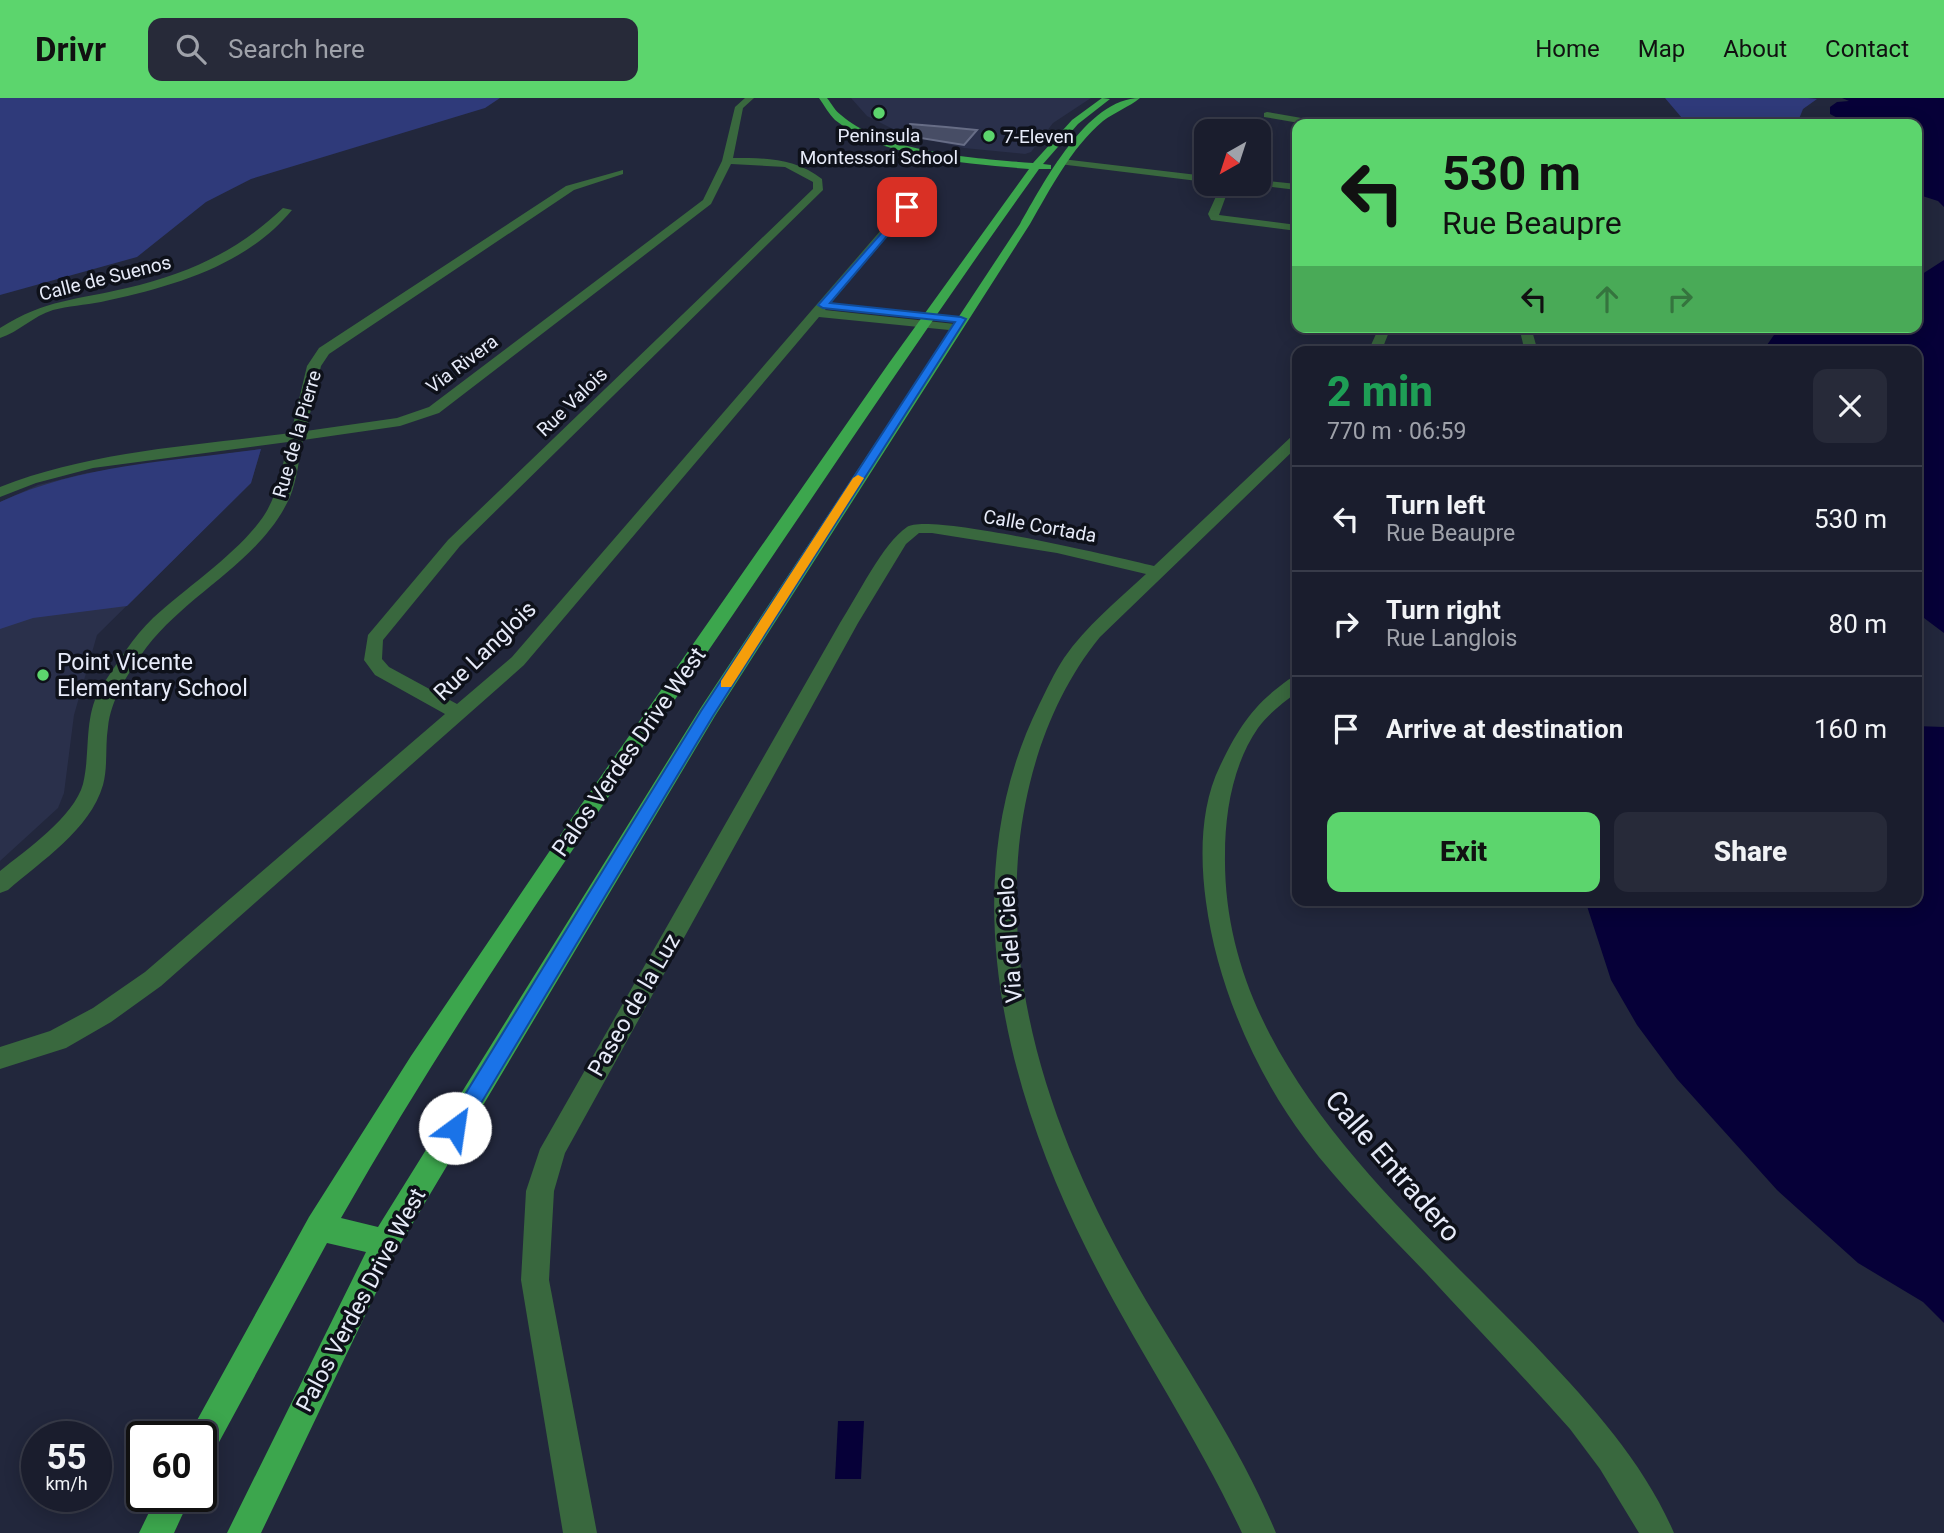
<!DOCTYPE html>
<meta charset="utf-8">
<style>
body{margin:0;font-family:Roboto,sans-serif;background:#272a39;color:#f1f3f6;height:100vh;display:flex;flex-direction:column;font-size:26px;white-space:nowrap}
*{box-sizing:border-box;margin:0}
p{font-size:23px;color:#9fa2aa}
.icon{flex:none;width:38px;height:38px;fill:none;stroke:currentColor;stroke-width:2;stroke-linecap:round;stroke-linejoin:round}
.map{position:relative;flex:1;overflow:hidden}
.panel{position:absolute;left:1292px;top:248px;width:630px;height:560px;display:flex;flex-direction:column;background:#1a1d2d;border-radius:14px;box-shadow:0 4px 18px #0003,0 0 0 2px #383b49}
.panel>*{flex:none}
.hud{position:absolute;left:1292px;top:21px;width:630px;height:214px;border-radius:14px;box-shadow:0 4px 18px #0003,0 0 0 2px #383b49;background:#5cd56d;color:#111;overflow:hidden}
.needle{width:46px;rotate:219deg}
.controls{position:absolute;left:1194px;top:21px;display:grid;gap:14px}
.controls a{display:grid;place-items:center;width:77px;height:77px;border-radius:14px;background:#1a1d2d;box-shadow:0 4px 18px #0003,0 0 0 2px #383b49;font-size:35px}
.speed{position:absolute;left:21px;top:1323px;display:flex;gap:14px;font-size:35px;font-weight:700;text-align:center}
.speed>*{display:grid;place-content:center;width:91px;height:91px;border-radius:50%;background:#1a1d2d;box-shadow:0 4px 18px #0003,0 0 0 2px #383b49;line-height:1}
.speed small{font-size:18px;font-weight:400}
.speed .limit{border:4px solid #111;border-radius:10px;background:#fff;color:#111}
.pin{position:absolute;display:grid;place-items:center;width:60px;height:60px;color:#fff;margin:-30px;border-radius:14px;box-shadow:0 4px 10px #0006}
.me{position:absolute;width:77px;margin:-38px;rotate:31deg;stroke-linejoin:round;filter:drop-shadow(0 0 5px #0008)}
.turn{display:flex;align-items:center;gap:24px;height:147px;padding:0 35px;font-size:32px}
.turn .icon{width:91px;height:91px;stroke-width:2.5}
.turn b{display:block;font-size:49px;line-height:60px}
.lanes{display:flex;align-items:center;height:66px;padding:0 35px;background:#0003;justify-content:center;gap:35px;direction:ltr}
.lanes .off{opacity:.35}
.round{display:grid;place-items:center;flex:none;width:74px;height:74px;border-radius:14px;background:#272a39}
.overview{display:flex;align-items:center;justify-content:space-between;height:119px;padding:0 35px}
h1{font-size:42px;font-weight:800;line-height:52px;color:#1e9e55}
.action{display:flex;gap:14px;margin-top:auto;padding:14px 35px}
.action a{flex:1;height:80px;border-radius:14px;background:#5cd56d;color:#111;font-size:28px;font-weight:800;line-height:80px;text-align:center}
.action a+a{background:#272a39;color:#f1f3f6}
ul{padding:0;list-style:none}
li{display:flex;align-items:center;gap:21px;height:105px;padding:0 35px;border-top:2px solid #383b49}
li div{flex:1}
li b{display:block;font-size:26px}
li em{font-style:normal}
header{display:flex;align-items:center;gap:42px;box-sizing:border-box;height:98px;padding:0 35px;background:#5cd56d;color:#111}
header strong{font-size:33px}
nav{display:flex;gap:38px;margin-inline-start:auto;font-size:24px}
.search{width:490px;height:63px;background:#272a39;display:flex;align-items:center;gap:18px;box-sizing:border-box;padding:0 24px;border-radius:14px;color:#9fa2aa;font-size:26px}
.map>svg:first-child{display:block}
.built{fill:#2a304b}
.green{fill:#2f3a7a}
.water{fill:#060038}
.building{fill:#474d65;stroke:#676d86;stroke-width:2}
.lines{fill:none;stroke-linecap:round;stroke-linejoin:round}
.minor{fill:#39683e;fill-rule:evenodd}
.major{fill:#3ca64d;fill-rule:evenodd}
.route{fill:#1a73e8;stroke:#114b97;stroke-width:2}
.slow{fill:#f59e0b}
.poi-dot{fill:#5cd56d;stroke:#0e111a;stroke-width:2.5}
.labels{text-anchor:middle;dominant-baseline:central;stroke-width:7;stroke-linejoin:round;paint-order:stroke}
.far-poi-label{font-size:19px;fill:#e7ebf9;stroke:#0e111a}
.far-street-label{font-size:19px;fill:#e7ebf9;stroke:#0e111a}
.street-label{font-size:23px;fill:#e7ebf9;stroke:#0e111a}
.poi-label{font-size:23px;fill:#e7ebf9;stroke:#0e111a;text-anchor:start}
.near-street-label{font-size:28px;fill:#e7ebf9;stroke:#0e111a}
</style>
<header>
<strong>Drivr</strong>
<div class="search"><svg class="icon" aria-label="search" viewBox="0 0 24 24"><circle cx="10" cy="10" r="6"/><path d="M15 15l6 6"/></svg>Search here</div>
<nav><a>Home</a><a>Map</a><a>About</a><a>Contact</a></nav>
</header>
<div class="map">
<svg width="1944" height="1435" viewBox="0 0 1944 1435">
<rect width="100%" height="100%" fill="#22273c"/>
<!-- built -->
<g class="built">
<path d="M851,0H1091L1053,25L1031,54L1025,56L964,50L901,35L867,18Z"/>
<path d="M261,351L251,385L97,537L74,617L64,695L58,710L0,763V404L38,387L87,375Z"/>
</g>
<!-- green -->
<g class="green">
<path d="M0,0H500L485,10L251,81L206,104L137,159L0,197Z"/>
<path d="M1665,0H1808L1817,1L1803,11L1799,21L1802,26H1687Z"/>
<path d="M261,351L251,385L127,508L33,520L0,531V404C81,366 174,363 261,351Z"/>
</g>
<!-- water -->
<g class="water">
<path d="M1842,0H1944V109L1938,103L1916,96V26H1849L1830,16V9L1837,4L1849,3Z"/>
<path d="M1944,162V535L1916,514V254H1762L1774,237L1787,229H1916V180Z"/>
<path d="M1916,628L1944,629V1225L1923,1204L1858,1165L1777,1092L1677,981L1637,927L1611,882L1586,805L1916,803Z"/>
<path d="M838,1323H864L861,1381H835Z"/>
</g>
<!-- building -->
<path class="building" d="M910,26L946,29L977,32L964,47L908,38Z"/>
<g class="lines">
<!-- minor -->
<g class="minor">
<path d="M745,0H754L743,10L733,60C765,60 795,60 822,81L823,92L460,448L383,542L382,561L389,569L457,606L512,559L920,87L929,89L825,212L955,226L959,227V233L819,219L524,567L161,888L111,924L66,950L0,971V949L50,933L93,910L145,874L445,616L375,577L364,562L368,537L448,442L813,91V84L785,69L731,66L711,106L439,315L400,328L303,342C299,360 297,382 290,399C259,467 182,497 141,557C126,579 111,602 108,629C105,647 108,669 103,687C90,732 41,763 8,792L0,795V773C26,752 74,719 83,686C91,653 83,617 102,588C118,564 133,539 153,520C187,489 238,455 263,419C278,397 282,370 288,344L93,370L36,385L0,399V389C92,353 193,348 291,335L307,268L319,250L566,88L623,72V76L574,92L329,256L321,268L306,333L397,320L429,309L703,102L722,63L735,9Z"/>
<path d="M1267,14L1319,23L1324,26H1305L1264,19V15Z"/>
<path d="M1062,61L1206,78V84L1059,66L1057,64Z"/>
<path d="M1258,82L1297,86V92L1254,87L1258,86Z"/>
<path d="M1233,86H1243L1238,93L1226,98L1219,117L1297,127V133L1211,122L1208,116L1218,94Z"/>
<path d="M283,110L292,112C245,169 170,189 101,204C85,207 68,208 53,212C33,218 19,234 0,240V230C46,201 77,202 127,190C188,176 238,153 283,110Z"/>
<path d="M1379,229H1391L1381,254H1368Z"/>
<path d="M1519,229H1531L1538,254H1525Z"/>
<path d="M1297,337V349L1100,539C1052,598 1027,673 1019,748C1003,911 1065,1066 1147,1204C1192,1279 1242,1353 1276,1435H1242C1196,1336 1134,1247 1086,1150C1003,984 953,781 1039,607C1047,591 1054,575 1064,560C1086,528 1117,503 1146,476L1057,455L932,435H919L906,446L858,525L565,1055L554,1093L549,1182L597,1435H563L521,1182L526,1093L540,1051L840,525C857,499 883,445 907,429C928,414 1120,460 1154,468L1292,338Z"/>
<path d="M1297,578V594C1283,605 1268,616 1258,630C1233,666 1225,714 1225,757C1222,968 1411,1117 1543,1256C1593,1309 1645,1367 1674,1435H1639L1600,1371L1570,1331C1523,1278 1474,1227 1426,1175C1385,1132 1341,1089 1305,1041C1255,974 1217,887 1206,804C1200,760 1200,709 1220,668C1235,637 1248,614 1275,592C1282,587 1288,580 1297,578Z"/>
</g>
<!-- major -->
<g class="major">
<path d="M819,0H827C832,6 835,13 841,17C882,54 979,61 1033,65L1072,22L1102,0L1110,1L1078,26L1043,66L1051,67V71H1039C923,233 814,398 702,562C577,745 450,928 341,1120L378,1129L700,611L1020,126C1043,86 1087,0 1140,0C1129,9 1115,14 1103,23C1071,50 1051,90 1030,126L715,618L395,1155L261,1435H227L366,1154L327,1145L212,1357L201,1362V1339H188L190,1335L309,1119L411,958L574,717L889,265L1029,71C971,66 881,60 835,22C829,16 824,7 819,0Z"/>
<path d="M157,1398H191L174,1435H139Z"/>
</g>
</g>
<!-- route -->
<path class="route" d="M907,106L910,111L830,205L961,219L966,221L713,618L462,1037L455,1039L448,1037L445,1030L448,1024L701,613L955,224L823,210L818,207Z"/>
<!-- slow -->
<path class="slow" d="M858,377L864,380L731,589H721V583L853,380Z"/>
<!-- markers -->
<g class="poi-dot">
<circle cx="879" cy="15" r="7"/>
<circle cx="989" cy="38" r="7"/>
<circle cx="43" cy="577" r="7"/>
</g>
<g class="labels">
<!-- far-poi labels -->
<g class="far-poi-label">
<text x="879" y="37">Peninsula<tspan x="879" dy="22">Montessori School</tspan></text>
<text x="1003" y="38" text-anchor="start">7-Eleven</text>
</g>
<!-- far-street labels -->
<g class="far-street-label">
<text transform="translate(105 180) rotate(-14)">Calle de Suenos</text>
<text transform="translate(462 266) rotate(-37)">Via Rivera</text>
<text transform="translate(572 304) rotate(-44)">Rue Valois</text>
<text transform="translate(297 336) rotate(-74)">Rue de la Pierre</text>
<text transform="translate(1040 428) rotate(10)">Calle Cortada</text>
</g>
<!-- street labels -->
<g class="street-label">
<text transform="translate(485 553) rotate(-44)">Rue Langlois</text>
<text transform="translate(629 654) rotate(-55)">Palos Verdes Drive West</text>
<text transform="translate(1010 842) rotate(-94)">Via del Cielo</text>
<text transform="translate(634 907) rotate(-60)">Paseo de la Luz</text>
<text transform="translate(361 1202) rotate(-62)">Palos Verdes Drive West</text>
</g>
<!-- poi labels -->
<g class="poi-label">
<text x="57" y="564">Point Vicente<tspan x="57" dy="26">Elementary School</tspan></text>
</g>
<!-- near-street labels -->
<g class="near-street-label">
<text transform="translate(1393 1068) rotate(49)">Calle Entradero</text>
</g>
</g>
</svg>
<div class="controls">
<a><svg class="needle" viewBox="-14 -14 28 28"><path d="M0-13l5 13h-10z" fill="#e53935"/><path d="M0 13l5-13h-10z" fill="#9fa2aa"/></svg></a>
</div>
<div class="speed"><div>55<small>km/h</small></div><div class="limit">60</div></div>
<div class="pin" style="left:907px;top:109px;background:#d93025"><svg class="icon" aria-label="arrive" viewBox="0 0 24 24"><path d="M6 21V4h12l-3 4 3 4H6"/></svg></div>
<svg class="me" style="left:455px;top:1030px" viewBox="-20 -20 40 40"><circle r="19" fill="#fff"/><path d="M0-13L10 11 0 6-10 11z" fill="#1a73e8"/></svg>
<div class="hud">
<div class="turn"><svg class="icon" aria-label="left" viewBox="0 0 24 24"><path d="M17 20v-9H6M10 6l-5 5 5 5"/></svg><div><b>530 m</b>Rue Beaupre</div></div>
<div class="lanes"><svg class="icon" aria-label="left" viewBox="0 0 24 24"><path d="M17 20v-9H6M10 6l-5 5 5 5"/></svg><svg class="icon off" aria-label="ahead" viewBox="0 0 24 24"><path d="M12 20V5M6 11l6-6 6 6"/></svg><svg class="icon off" aria-label="right" viewBox="0 0 24 24"><path d="M7 20v-9h11M14 6l5 5-5 5"/></svg></div>
</div>
<section class="panel">
<div class="overview"><div><h1>2 min</h1><p>770 m · 06:59</p></div><a class="round"><svg class="icon" aria-label="close" viewBox="0 0 24 24"><path d="M6 6l12 12M18 6L6 18"/></svg></a></div>
<ul>
<li><svg class="icon" aria-label="left" viewBox="0 0 24 24"><path d="M17 20v-9H6M10 6l-5 5 5 5"/></svg><div><b>Turn left</b><p>Rue Beaupre</p></div><em>530 m</em></li>
<li><svg class="icon" aria-label="right" viewBox="0 0 24 24"><path d="M7 20v-9h11M14 6l5 5-5 5"/></svg><div><b>Turn right</b><p>Rue Langlois</p></div><em>80 m</em></li>
<li><svg class="icon" aria-label="arrive" viewBox="0 0 24 24"><path d="M6 21V4h12l-3 4 3 4H6"/></svg><div><b>Arrive at destination</b></div><em>160 m</em></li>
</ul>
<div class="action"><a>Exit</a><a>Share</a></div>
</section>
</div>
